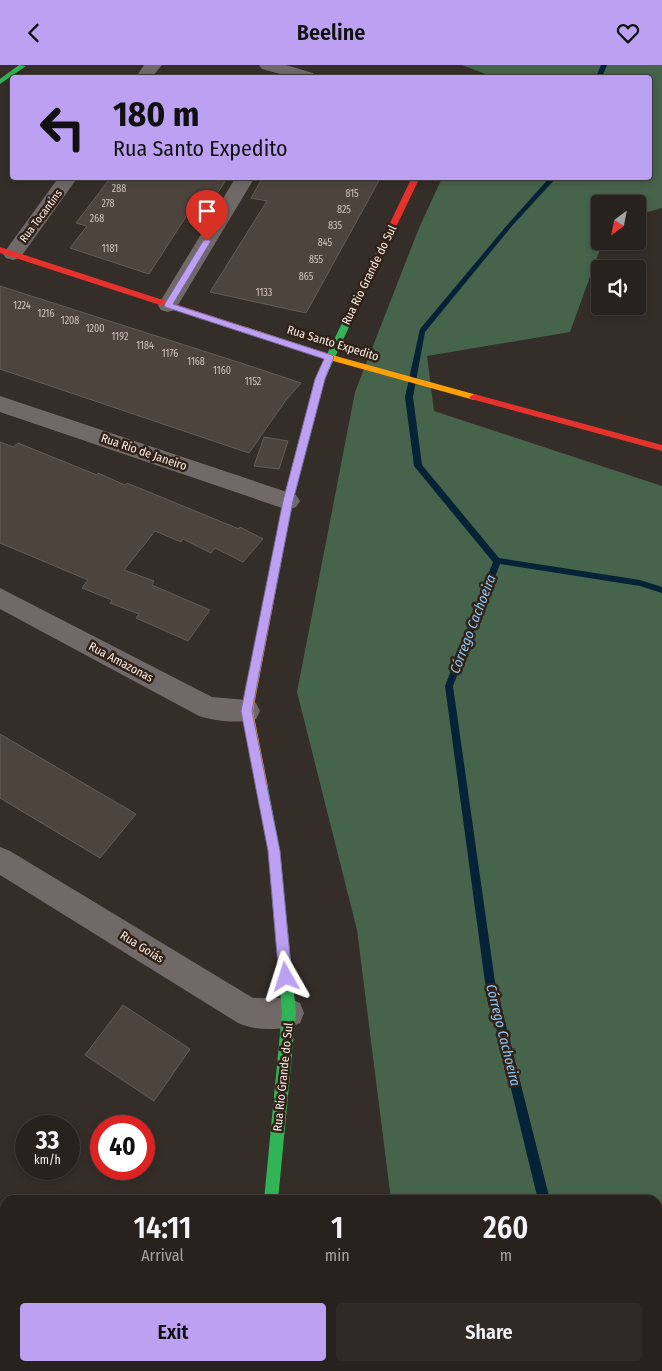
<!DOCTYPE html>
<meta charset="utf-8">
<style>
body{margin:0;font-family:"Fira Sans Condensed",sans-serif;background:#302a27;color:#f1f3f6;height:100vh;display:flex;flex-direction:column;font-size:19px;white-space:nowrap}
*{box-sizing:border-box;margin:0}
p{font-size:16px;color:#a5a4a4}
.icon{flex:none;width:28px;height:28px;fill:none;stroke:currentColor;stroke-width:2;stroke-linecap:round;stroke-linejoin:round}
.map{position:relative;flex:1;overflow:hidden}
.panel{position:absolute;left:0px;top:1130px;width:662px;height:176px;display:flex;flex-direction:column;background:#28221e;border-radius:15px 15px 0 0;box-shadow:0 2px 8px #0003,0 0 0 1px #443f3c}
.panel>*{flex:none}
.guide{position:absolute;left:10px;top:10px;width:642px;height:105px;border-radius:5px;box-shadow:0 2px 8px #0003,0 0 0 1px #443f3c;background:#bca0f2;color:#111;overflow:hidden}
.needle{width:32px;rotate:212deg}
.fabs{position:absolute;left:591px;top:130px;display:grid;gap:10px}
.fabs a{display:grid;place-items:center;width:55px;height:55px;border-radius:5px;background:#28221e;box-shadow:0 2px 8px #0003,0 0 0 1px #443f3c;font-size:25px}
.speed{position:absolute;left:15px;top:1050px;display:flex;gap:10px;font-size:25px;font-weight:700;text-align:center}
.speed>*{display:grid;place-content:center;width:65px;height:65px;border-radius:50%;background:#28221e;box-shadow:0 2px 8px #0003,0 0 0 1px #443f3c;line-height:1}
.speed small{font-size:12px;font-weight:400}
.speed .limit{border:8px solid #d22;background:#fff;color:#111}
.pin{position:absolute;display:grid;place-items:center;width:42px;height:42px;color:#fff;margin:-51px -21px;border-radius:50% 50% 50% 0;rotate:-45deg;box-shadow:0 0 5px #0007}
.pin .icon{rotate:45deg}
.me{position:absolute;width:55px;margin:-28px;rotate:354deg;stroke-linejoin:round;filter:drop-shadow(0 0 4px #0008)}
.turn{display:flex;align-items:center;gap:18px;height:105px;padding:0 20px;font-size:22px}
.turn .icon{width:65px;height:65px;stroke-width:2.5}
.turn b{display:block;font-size:35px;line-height:42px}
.eta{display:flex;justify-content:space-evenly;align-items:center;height:85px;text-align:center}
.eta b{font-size:30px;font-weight:600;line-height:35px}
.cta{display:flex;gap:10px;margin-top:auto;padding:10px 20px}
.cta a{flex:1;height:58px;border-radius:5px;background:#bca0f2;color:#111;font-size:20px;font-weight:600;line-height:58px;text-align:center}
.cta a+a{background:#302a27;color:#f1f3f6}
header{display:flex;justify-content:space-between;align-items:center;height:65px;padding:0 20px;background:#bca0f2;color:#111;font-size:22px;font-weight:600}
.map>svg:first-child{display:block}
.forest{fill:#46634b}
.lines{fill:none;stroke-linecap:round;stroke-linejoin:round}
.stream{fill:#052237;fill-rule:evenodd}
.building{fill:#4e443e;stroke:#635c57}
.street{fill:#716968;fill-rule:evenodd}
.fast{fill:#30b455;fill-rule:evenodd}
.slow{fill:#ff9f0a;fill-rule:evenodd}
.jam{fill:#e5322d;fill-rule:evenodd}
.route{fill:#bca0f2;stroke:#7a689d}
.labels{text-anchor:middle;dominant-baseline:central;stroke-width:5;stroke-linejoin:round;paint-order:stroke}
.number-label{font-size:10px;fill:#cdc2bc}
.far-street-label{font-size:11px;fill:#f7ece6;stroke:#312219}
.street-label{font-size:12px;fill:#f7ece6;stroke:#312219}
.water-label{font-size:14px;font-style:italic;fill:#8ec6f5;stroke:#312219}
</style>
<header><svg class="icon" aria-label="back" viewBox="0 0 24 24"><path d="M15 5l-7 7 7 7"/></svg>Beeline<svg class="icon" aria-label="heart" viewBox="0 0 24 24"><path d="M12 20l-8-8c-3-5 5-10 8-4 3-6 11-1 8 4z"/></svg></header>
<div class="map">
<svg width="662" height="1306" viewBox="0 0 662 1306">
<rect width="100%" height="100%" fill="#352d28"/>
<!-- forest -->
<path class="forest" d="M462,0H662V143L638,150V139H600V176H603L570,267L427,291L434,346L662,421V1306H413V1301H658V1135H391L357,865L297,627L355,327L419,163L442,113L650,112V12H488V10Z"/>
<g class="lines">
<!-- stream -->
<g class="stream">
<path d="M601,0H607L602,12H596Z"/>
<path d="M550,112H557L512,161L425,267L413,332L422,400L499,493L640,515L662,522V528L640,521L500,499L453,621L495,917L550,1135H538L485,917L445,621L493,497L414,401L405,332L420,264L508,159Z"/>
<path d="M534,1301H546L544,1306H532Z"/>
</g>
</g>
<!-- building -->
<g class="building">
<path d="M111,112H228L203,150L189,147L149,209L70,183L87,161L76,158Z"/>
<path d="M263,112H381L306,248L210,227L267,136L251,133Z"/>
<path d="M0,221L244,299L301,318L286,335L249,388L0,304Z"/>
<path d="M264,372L288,376L279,404L254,401Z"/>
<path d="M0,377L13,382L18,378L97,410L98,408L125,420L127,418L239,464L240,462L263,474L243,497L215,483L211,488L183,474L181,477L155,466L124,505L154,516L152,520L210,545L188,576L136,553L139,549L110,538L112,535L82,523L88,515L0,478Z"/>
<path d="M0,669L136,749L100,793L0,733Z"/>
<path d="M123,940L190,984L154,1036L85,990Z"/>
</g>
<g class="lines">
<!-- street -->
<g class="street">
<path d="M144,0H162L152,12H136Z"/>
<path d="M259,0H286L313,8L316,12H291L262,4Z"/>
<path d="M59,112H78L20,193L13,195L6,193L3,189Z"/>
<path d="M236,112H255L175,245L168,247L161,245L158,240Z"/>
<path d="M0,331L296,430L300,436L296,442L288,445L0,347Z"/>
<path d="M0,523L212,632L247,635L256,638L260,646L256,654C240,659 215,656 199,651L0,544Z"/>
<path d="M0,782L10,786L253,933H289L300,938L304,948L300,958C282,966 256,966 238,958L0,810Z"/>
<path d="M0,1143L5,1145V1181L0,1179Z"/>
<path d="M237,1301H273L272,1306H236Z"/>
</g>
<!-- fast -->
<g class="fast">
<path d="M19,0L26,1L0,19V14Z"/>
<path d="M363,220L367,223L325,314L293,436L276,525L271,529L266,525L283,436L315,314L359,223Z"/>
<path d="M262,717L266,718L268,722L280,786L296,948L278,1135H264L282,948L268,786L256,722L258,718Z"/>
</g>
<!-- slow -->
<g class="slow">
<path d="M246,262L332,290L477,330L479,332L474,335L326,294L243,267V263Z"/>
<path d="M271,521L276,525L253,646L268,722L266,726L262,727L258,726L256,722L241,646L266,525Z"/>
</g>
<!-- jam -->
<g class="jam">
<path d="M412,112H420L367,223L363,226L360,225L359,223Z"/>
<path d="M0,182L249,263L250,265L249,267H243L0,188Z"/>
<path d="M474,329L662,380V386L471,334L469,332Z"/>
</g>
</g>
<!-- route -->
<path class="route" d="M207,174L211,176L173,239L332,290L334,292L325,314L293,436L252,646L280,786L292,912L290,916L286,918L281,916L279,912L268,786L241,646L283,436L315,314L324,294L165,242L164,240L203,176Z"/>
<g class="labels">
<!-- number labels -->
<g class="number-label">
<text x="119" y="124">288</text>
<text x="352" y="129">815</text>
<text x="108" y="139">278</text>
<text x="344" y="145">825</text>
<text x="97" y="154">268</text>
<text x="335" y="161">835</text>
<text x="325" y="178">845</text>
<text x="110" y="184">1181</text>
<text x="316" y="195">855</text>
<text x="306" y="212">865</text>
<text x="264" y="228">1133</text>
<text x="22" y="241">1224</text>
<text x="46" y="249">1216</text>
<text x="70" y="256">1208</text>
<text x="95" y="264">1200</text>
<text x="120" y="272">1192</text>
<text x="145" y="281">1184</text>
<text x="170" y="289">1176</text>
<text x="196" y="297">1168</text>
<text x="222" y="306">1160</text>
<text x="253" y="317">1152</text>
</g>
<!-- far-street labels -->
<g class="far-street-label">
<text transform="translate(41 151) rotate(-53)">Rua Tocantins</text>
</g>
<!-- street labels -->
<g class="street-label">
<text transform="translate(369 210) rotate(-64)">Rua Rio Grande do Sul</text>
<text transform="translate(333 278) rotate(17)">Rua Santo Expedito</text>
<text transform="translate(144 387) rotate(19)">Rua Rio de Janeiro</text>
<text transform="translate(121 597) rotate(28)">Rua Amazonas</text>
<text transform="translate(142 882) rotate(32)">Rua Goiás</text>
<text transform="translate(283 1012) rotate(-84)">Rua Rio Grande do Sul</text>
</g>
<!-- water labels -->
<g class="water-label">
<text transform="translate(473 559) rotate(-69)">Córrego Cachoeira</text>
<text transform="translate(503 970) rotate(76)">Córrego Cachoeira</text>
</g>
</g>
</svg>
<div class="fabs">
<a><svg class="needle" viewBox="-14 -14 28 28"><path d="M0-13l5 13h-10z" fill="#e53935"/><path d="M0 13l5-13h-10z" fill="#a5a4a4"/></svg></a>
<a><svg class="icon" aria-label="sound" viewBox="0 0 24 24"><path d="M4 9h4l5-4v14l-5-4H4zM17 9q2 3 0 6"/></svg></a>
</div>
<div class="speed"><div>33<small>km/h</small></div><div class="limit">40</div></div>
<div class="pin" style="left:207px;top:176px;background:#d93025"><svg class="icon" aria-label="arrive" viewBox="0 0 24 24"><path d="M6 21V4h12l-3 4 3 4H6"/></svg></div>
<svg class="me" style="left:286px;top:912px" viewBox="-20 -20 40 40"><path d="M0-17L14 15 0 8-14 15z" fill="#bca0f2" stroke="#fff" stroke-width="4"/></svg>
<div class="guide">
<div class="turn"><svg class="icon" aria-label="left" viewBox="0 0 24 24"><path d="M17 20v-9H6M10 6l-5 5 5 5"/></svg><div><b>180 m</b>Rua Santo Expedito</div></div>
</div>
<section class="panel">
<div class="eta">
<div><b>14:11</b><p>Arrival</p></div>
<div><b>1</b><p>min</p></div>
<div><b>260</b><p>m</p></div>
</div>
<div class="cta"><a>Exit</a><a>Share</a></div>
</section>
</div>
